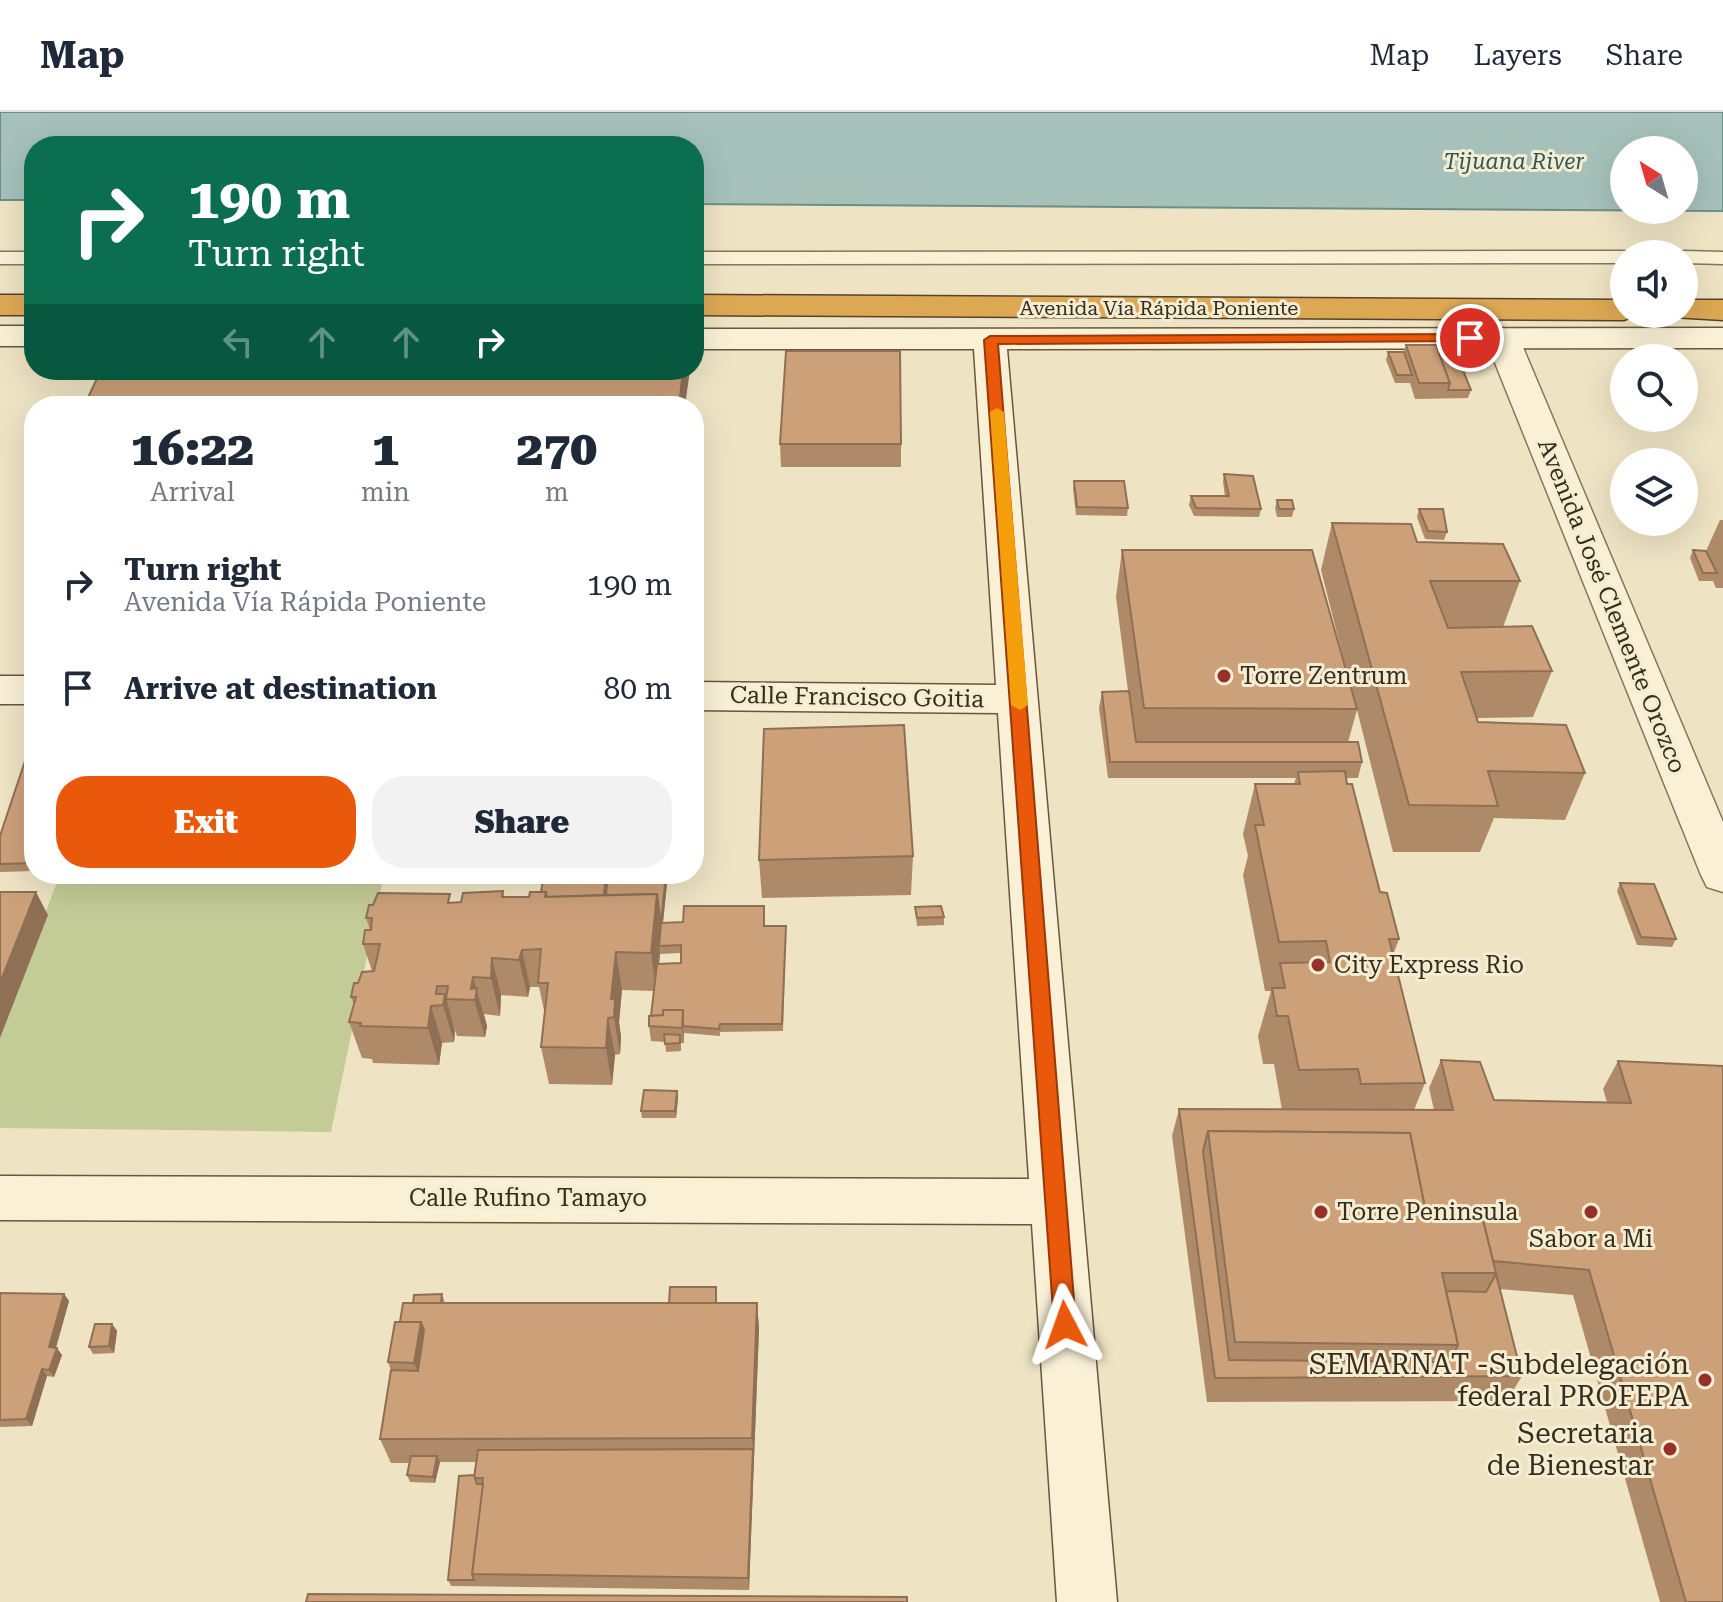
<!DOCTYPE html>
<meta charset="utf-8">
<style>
body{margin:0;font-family:"Roboto Serif",serif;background:#f2f2f3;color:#1f2937;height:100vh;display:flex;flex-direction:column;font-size:30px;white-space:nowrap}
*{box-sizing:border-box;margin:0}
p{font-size:26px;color:#747a83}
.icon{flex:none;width:44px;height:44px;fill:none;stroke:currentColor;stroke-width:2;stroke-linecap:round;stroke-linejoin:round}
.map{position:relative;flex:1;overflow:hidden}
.side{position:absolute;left:24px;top:284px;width:680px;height:488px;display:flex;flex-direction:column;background:#fff;border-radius:32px;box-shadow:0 8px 32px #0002}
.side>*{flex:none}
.guide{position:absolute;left:24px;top:24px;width:680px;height:244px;border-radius:32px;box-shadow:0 8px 32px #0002;background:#0b6e4f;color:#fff;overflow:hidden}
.needle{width:52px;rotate:323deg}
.fabs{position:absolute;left:1610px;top:24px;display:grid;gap:16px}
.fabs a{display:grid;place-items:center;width:88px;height:88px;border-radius:50%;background:#fff;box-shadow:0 8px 32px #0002;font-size:40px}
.pin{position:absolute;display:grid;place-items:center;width:68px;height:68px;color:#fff;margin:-34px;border:4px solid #fff;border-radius:50%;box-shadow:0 2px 8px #0007}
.me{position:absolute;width:88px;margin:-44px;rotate:356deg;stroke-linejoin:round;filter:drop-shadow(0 0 6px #0008)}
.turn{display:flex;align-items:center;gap:28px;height:168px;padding:0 32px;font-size:36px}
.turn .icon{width:104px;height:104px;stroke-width:2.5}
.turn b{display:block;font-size:56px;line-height:68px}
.lanes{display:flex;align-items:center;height:76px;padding:0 32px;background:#0003;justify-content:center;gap:40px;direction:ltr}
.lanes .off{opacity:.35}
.eta{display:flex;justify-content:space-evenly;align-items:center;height:136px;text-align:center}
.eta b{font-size:48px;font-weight:800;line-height:56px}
.cta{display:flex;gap:16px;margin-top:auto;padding:16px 32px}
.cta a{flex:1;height:92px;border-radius:32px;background:#ea580c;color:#fff;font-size:32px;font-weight:800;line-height:92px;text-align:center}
.cta a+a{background:#f2f2f3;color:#1f2937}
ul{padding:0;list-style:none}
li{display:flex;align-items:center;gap:24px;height:104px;padding:0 32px}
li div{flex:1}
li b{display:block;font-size:30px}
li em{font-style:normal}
header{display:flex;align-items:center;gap:48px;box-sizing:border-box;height:112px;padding:0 40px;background:#fff;border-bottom:2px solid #e0e1e3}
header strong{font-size:38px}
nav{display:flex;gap:44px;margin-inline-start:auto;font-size:28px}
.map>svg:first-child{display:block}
.green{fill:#c3cc97}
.water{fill:#a5c1ba;stroke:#6c8f88;stroke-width:2;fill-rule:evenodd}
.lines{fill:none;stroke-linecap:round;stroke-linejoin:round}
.lane-casing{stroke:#88755a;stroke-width:3}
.street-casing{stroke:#88755a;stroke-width:3}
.secondary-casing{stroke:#6a563d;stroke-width:3}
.highway-casing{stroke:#56432e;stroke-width:3}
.lane{fill:#f9f0d6;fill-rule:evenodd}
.street{fill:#f9f0d6;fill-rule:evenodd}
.secondary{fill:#f9f0d6;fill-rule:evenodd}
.highway{fill:#dda854;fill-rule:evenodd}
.wall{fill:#af8a68;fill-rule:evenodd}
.shaded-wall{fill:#8f7055}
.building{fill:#cca079;stroke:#8f7055;stroke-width:2}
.route{fill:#ea580c;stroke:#983908;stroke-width:2}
.slow{fill:#f59e0b}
.poi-dot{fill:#972f2a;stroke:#f5edd2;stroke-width:3}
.labels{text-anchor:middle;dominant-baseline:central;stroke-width:6;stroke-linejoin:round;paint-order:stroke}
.far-street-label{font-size:20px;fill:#382c1e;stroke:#f5edd2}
.far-water-label{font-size:22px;font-style:italic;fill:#2d5857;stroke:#f5edd2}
.street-label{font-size:24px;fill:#382c1e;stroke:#f5edd2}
.poi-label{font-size:24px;fill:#382c1e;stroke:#f5edd2;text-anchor:start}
.near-poi-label{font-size:28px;fill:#382c1e;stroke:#f5edd2;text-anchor:end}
</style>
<header>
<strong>Map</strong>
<nav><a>Map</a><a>Layers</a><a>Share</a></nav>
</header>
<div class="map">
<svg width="1723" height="1490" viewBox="0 0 1723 1490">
<rect width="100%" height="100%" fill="#eee3c3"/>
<!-- green -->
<path class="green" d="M60,762H384L331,1020L0,1016V922Z"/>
<!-- water -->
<path class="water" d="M0,0H1723V99L694,92V34H34V88H0ZM1624,38H1684V98H1624Z"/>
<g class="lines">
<!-- lane casing -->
<g class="lane-casing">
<g id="lane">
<path d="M1624,139L1632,142H1624V151L694,152V140Z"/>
<path d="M1684,139L1723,140V152L1684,151V142H1676Z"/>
<rect x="0" y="140" width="34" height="12"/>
</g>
</g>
<!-- street casing -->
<g class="street-casing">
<path id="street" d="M1502,216L1514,219L1519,226L1723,710V780L1707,775L1701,763L1485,226L1490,219Z"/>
</g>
<!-- secondary casing -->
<g class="secondary-casing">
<g id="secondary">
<rect x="0" y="214" width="34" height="20"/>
<path d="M1723,216V236L1007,237L1117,1490H1057L1032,1112L0,1108V1064L1029,1067L998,601L694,598V570L996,573L974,237H694V217Z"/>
<rect x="0" y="564" width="34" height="28"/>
</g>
</g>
<!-- highway casing -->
<g class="highway-casing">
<g id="highway">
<rect x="0" y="183" width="34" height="20"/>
<path d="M694,183L1624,188V202H1638L1624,208L694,203Z"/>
<path d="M1684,188H1723V208L1672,205L1670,202H1684Z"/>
</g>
</g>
<!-- lane -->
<use href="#lane" class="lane"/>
<!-- street -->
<use href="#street" class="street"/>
<!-- secondary -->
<use href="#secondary" class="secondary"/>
<!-- highway -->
<use href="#highway" class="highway"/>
</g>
<!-- wall -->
<g class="wall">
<path d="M1406,233L1439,241L1471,278L1468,286L1415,287L1410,271H1395L1386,248L1388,240H1404Z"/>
<path d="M1622,291H1624V306H1642L1641,307H1622L1618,299Z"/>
<path d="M780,332H901V355H781Z"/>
<path d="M1224,362L1261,397L1259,405L1194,404L1189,393L1191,384H1225L1223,370Z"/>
<path d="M1074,369L1128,396L1127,404L1076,403L1073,377Z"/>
<path d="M1277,388L1294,397L1292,405H1277L1275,396Z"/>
<path d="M34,396V428L27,411Z"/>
<path d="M1419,397L1447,420L1444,428L1425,427L1417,405Z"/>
<path d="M1720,408H1723V476H1716L1713,469H1699L1690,446L1693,438L1706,439Z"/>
<path d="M1332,411L1417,430L1520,469L1503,515L1552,559L1533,605L1477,606L1478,610L1585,661L1565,708L1494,706L1480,740H1393L1357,598L1348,630L1362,650L1358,666H1346L1380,780L1399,827L1393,843L1425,971L1414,998H1434L1429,976L1441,948L1494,988L1607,990L1603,977L1618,949L1723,954V1490H1660L1573,1183L1499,1177L1522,1264L1507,1289L1207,1290L1172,1024L1179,997L1282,998L1274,952H1263L1258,924L1271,879H1265L1243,763L1248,744L1243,722L1255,672H1294L1296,666H1108L1099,596L1102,580L1128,579L1116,485L1122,438L1350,573L1321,458Z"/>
<path d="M34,628V759L0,760V724Z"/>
<path d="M913,744L911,783L762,786L759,748Z"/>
<path d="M544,762H668L663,811L765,814L786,822L783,919L720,920V924L684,921V931H681V939L666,940L665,930L651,929L649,914L654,879L622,878L619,910L621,925L620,942L615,943L612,973L549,972L541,935L545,903L539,875H530L528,885L501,883L500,904L484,902L487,914L485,925L457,924L453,911L455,919L454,930L442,931L439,953L373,951L372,947L362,946L349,910L354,893L351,885L358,871L372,859L363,832L370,818L366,806L461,790L503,779L504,785H529L541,780ZM681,841V851L659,852L660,842Z"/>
<path d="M1620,771L1676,827L1672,835L1637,833L1617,779Z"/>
<path d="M915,795L944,805V813L917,814Z"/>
<path d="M677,979L678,986L676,1006H642L641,999Z"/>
<path d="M0,1181L64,1182L69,1189L56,1236L62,1243L54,1265L47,1264L32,1314L0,1315Z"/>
<path d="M442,1182L445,1191H669L717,1182V1191H757L759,1217L749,1478L451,1474L448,1468L474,1363L476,1350H440L435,1371L410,1370L407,1363L410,1351H391L380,1327L391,1258L388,1250L413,1191Z"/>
<path d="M112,1212L117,1219L114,1241L93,1242L89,1235Z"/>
</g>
<!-- shaded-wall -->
<g class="shaded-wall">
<path d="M683,258H690L685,294H679Z"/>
<path d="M666,762H668L662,819L661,811Z"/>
<path d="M36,780L48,803L0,926V871Z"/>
<path d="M657,782L662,820L659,834L660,842L656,879L651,841Z"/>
<path d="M522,838L530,875L528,885L519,848Z"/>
<path d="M616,840L622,878L619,910L621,925L620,942L611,887Z"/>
<path d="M492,846L501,883L500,904L491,866Z"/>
<path d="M473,865L487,914L485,925L471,877Z"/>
<path d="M445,882L455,919L454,930L443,893Z"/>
<path d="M431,894L442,931L439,953L428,916Z"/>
<path d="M683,898L685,914H683L684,931L682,916Z"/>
<path d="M608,906L615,943L612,973L606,936Z"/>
<path d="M677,979L678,986L676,1006L675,999Z"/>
<path d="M64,1182L69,1189L54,1242L49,1235Z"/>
<path d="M757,1191L759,1217L749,1478L748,1466L753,1337L752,1326Z"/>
<path d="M421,1210L434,1243L428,1283L414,1251Z"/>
<path d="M112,1212L117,1219L114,1241L109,1234Z"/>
<path d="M57,1236L62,1243L54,1265L49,1258Z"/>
<path d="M42,1257L47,1264L32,1314L26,1307Z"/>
<path d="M437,1344L440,1350L435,1371L433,1365Z"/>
</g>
<!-- building -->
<g class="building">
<path d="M1406,233H1436L1450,271H1419Z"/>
<path d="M786,239H900L901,332H780Z"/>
<path d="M1388,240H1404L1412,263H1397Z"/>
<path d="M1439,241H1456L1471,278H1448L1450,271Z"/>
<path d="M101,258H683L679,294H84Z"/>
<path d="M1224,362L1253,364L1261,397L1196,396L1191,384H1229Z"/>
<path d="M1074,369H1124L1128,396L1077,395Z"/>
<path d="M1277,388H1292L1294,397H1279Z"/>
<path d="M34,396V411H27Z"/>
<path d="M1419,397H1443L1447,420L1428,419Z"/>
<path d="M1332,411L1411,412L1417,430L1503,432L1520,469H1430L1448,516L1532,514L1552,559L1461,560L1478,610L1566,613L1585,661L1488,659L1498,694L1409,693Z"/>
<path d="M1122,438H1312L1357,597L1144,596Z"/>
<path d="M1693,438L1706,439L1717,461H1703Z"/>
<path d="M1129,579L1136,630H1358L1362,650H1110L1102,580Z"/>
<path d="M904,613L913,744L759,748L764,617Z"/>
<path d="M32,628H34V751L0,752V724Z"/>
<path d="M1345,659L1347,672H1352L1380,780L1387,781L1399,827H1389L1425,971L1361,972L1358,957L1299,958L1288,904H1277L1272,876H1285L1280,851L1330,850L1326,829L1279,830L1255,713H1264L1255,672H1300L1298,660Z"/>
<path d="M544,762H606L604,783L547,785L546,780H541Z"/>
<path d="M608,762H666L661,811L683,810L684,794H764V814H786L782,912H720L719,917L683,914V898H663V903L651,904L657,852L681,851V833L659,834L661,812L657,782L606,783Z"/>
<path d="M1620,771L1654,772L1676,827L1641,825Z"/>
<path d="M503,779L502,785H529L530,780H546L545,785L657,782L651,841L616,840L611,887H615L614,905L608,906L606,936L541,935L548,871H538L541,837L522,838L519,848L492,846L491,866L473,865L471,877L477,876L475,888L446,887L448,874H437L436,882H445L443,893L431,894L428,916L360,914L361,911L349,910L356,885H351L354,871H358L362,860L374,859L380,832H363L365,818H371L372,806H366L369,793H373L378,781L450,782L448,791L461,790L463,781Z"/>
<path d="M0,780H36L0,871Z"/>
<path d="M941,794L944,805L917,806L915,795Z"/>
<path d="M663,898H683L682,916L649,914V904L663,903Z"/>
<path d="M664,922L680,923V931L665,932Z"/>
<path d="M1441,948L1480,950L1494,988L1631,991L1618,949L1723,954V1490H1686L1589,1158L1493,1149L1480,1096H1425L1410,1021L1208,1019L1203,1039L1229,1248L1449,1250L1458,1233L1446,1179L1486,1180L1496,1162L1522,1264L1215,1266L1179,997L1453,998Z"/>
<path d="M644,978L677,979L675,999H641Z"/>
<path d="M1208,1019L1410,1021L1425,1096H1480L1496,1161H1442L1458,1233L1235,1230Z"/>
<path d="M670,1175H716V1191H669Z"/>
<path d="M0,1181L64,1182L49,1235L57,1236L49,1258L42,1257L26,1307L0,1308Z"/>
<path d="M442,1182L441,1191H413L414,1183Z"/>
<path d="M403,1191H757L752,1326L380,1327L391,1258L418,1259L424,1218L421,1210H400Z"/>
<path d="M395,1210H421L414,1251L388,1250Z"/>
<path d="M95,1212H112L109,1234L89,1235Z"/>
<path d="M753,1337L748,1466L472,1462L483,1366H474L478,1338Z"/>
<path d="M411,1344H437L433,1365L407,1363Z"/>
<path d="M474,1363L477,1372H483L472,1462L474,1468H448L459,1364Z"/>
<path d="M308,1482L907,1485V1490H306Z"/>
</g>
<!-- route -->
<path class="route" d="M1470,222L1475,223V229L998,232L1076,1213L1073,1220L1065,1223L1057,1220L1054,1213L984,228L990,224Z"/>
<!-- slow -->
<path class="slow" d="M997,296L1004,300L1028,593L1020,598L1011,593L990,300Z"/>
<!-- markers -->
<g class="poi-dot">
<circle cx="1224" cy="564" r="8"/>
<circle cx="1318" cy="853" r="8"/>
<circle cx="1321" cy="1100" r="8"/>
<circle cx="1591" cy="1100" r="8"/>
<circle cx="1705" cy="1268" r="8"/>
<circle cx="1670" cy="1337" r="8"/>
</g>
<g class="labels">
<!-- far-street labels -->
<g class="far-street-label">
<text x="1159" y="196">Avenida Vía Rápida Poniente</text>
</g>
<!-- far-water labels -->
<g class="far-water-label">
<text x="1514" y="49">Tijuana River</text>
</g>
<!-- street labels -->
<g class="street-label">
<text transform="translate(1612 494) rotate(68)">Avenida José Clemente Orozco</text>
<text transform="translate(857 585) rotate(1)">Calle Francisco Goitia</text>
<text x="528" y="1086">Calle Rufino Tamayo</text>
</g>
<!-- poi labels -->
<g class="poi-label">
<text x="1240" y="564">Torre Zentrum</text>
<text x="1334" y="853">City Express Rio</text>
<text x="1337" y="1100">Torre Peninsula</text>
<text x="1591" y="1127" text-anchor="middle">Sabor a Mi</text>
</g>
<!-- near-poi labels -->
<g class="near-poi-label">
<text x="1689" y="1252">SEMARNAT -Subdelegación<tspan x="1689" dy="32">federal PROFEPA</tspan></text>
<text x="1654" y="1321">Secretaria<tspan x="1654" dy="32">de Bienestar</tspan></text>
</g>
</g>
</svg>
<div class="fabs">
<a><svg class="needle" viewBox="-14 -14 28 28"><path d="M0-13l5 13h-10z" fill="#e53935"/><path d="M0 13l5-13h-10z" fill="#747a83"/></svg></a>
<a><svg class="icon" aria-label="sound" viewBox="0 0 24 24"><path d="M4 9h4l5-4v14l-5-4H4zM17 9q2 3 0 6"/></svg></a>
<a><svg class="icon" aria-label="search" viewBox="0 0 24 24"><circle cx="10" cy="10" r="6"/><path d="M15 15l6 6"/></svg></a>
<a><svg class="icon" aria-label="layers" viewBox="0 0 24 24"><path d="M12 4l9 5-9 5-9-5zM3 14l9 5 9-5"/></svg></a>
</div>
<div class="pin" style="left:1470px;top:226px;background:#d93025"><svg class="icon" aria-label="arrive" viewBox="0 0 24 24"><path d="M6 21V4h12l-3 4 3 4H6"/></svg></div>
<svg class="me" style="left:1065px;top:1213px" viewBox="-20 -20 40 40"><path d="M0-17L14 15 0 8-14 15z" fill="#ea580c" stroke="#fff" stroke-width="4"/></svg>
<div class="guide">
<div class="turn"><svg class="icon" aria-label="right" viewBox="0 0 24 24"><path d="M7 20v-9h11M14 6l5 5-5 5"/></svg><div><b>190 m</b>Turn right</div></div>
<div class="lanes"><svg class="icon off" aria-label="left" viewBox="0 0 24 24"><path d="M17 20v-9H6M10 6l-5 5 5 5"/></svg><svg class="icon off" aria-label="ahead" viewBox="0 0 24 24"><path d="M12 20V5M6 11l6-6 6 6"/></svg><svg class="icon off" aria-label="ahead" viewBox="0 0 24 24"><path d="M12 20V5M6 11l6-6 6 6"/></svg><svg class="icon" aria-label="right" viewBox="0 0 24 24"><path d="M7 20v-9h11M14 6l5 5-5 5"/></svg></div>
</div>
<section class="side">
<div class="eta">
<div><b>16:22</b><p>Arrival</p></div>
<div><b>1</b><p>min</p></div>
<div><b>270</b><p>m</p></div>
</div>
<ul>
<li><svg class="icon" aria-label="right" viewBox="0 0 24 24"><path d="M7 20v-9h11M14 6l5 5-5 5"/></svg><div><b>Turn right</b><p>Avenida Vía Rápida Poniente</p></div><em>190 m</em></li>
<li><svg class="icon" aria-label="arrive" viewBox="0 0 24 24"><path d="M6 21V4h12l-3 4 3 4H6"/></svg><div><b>Arrive at destination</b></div><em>80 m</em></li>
</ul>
<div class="cta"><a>Exit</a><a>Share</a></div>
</section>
</div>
